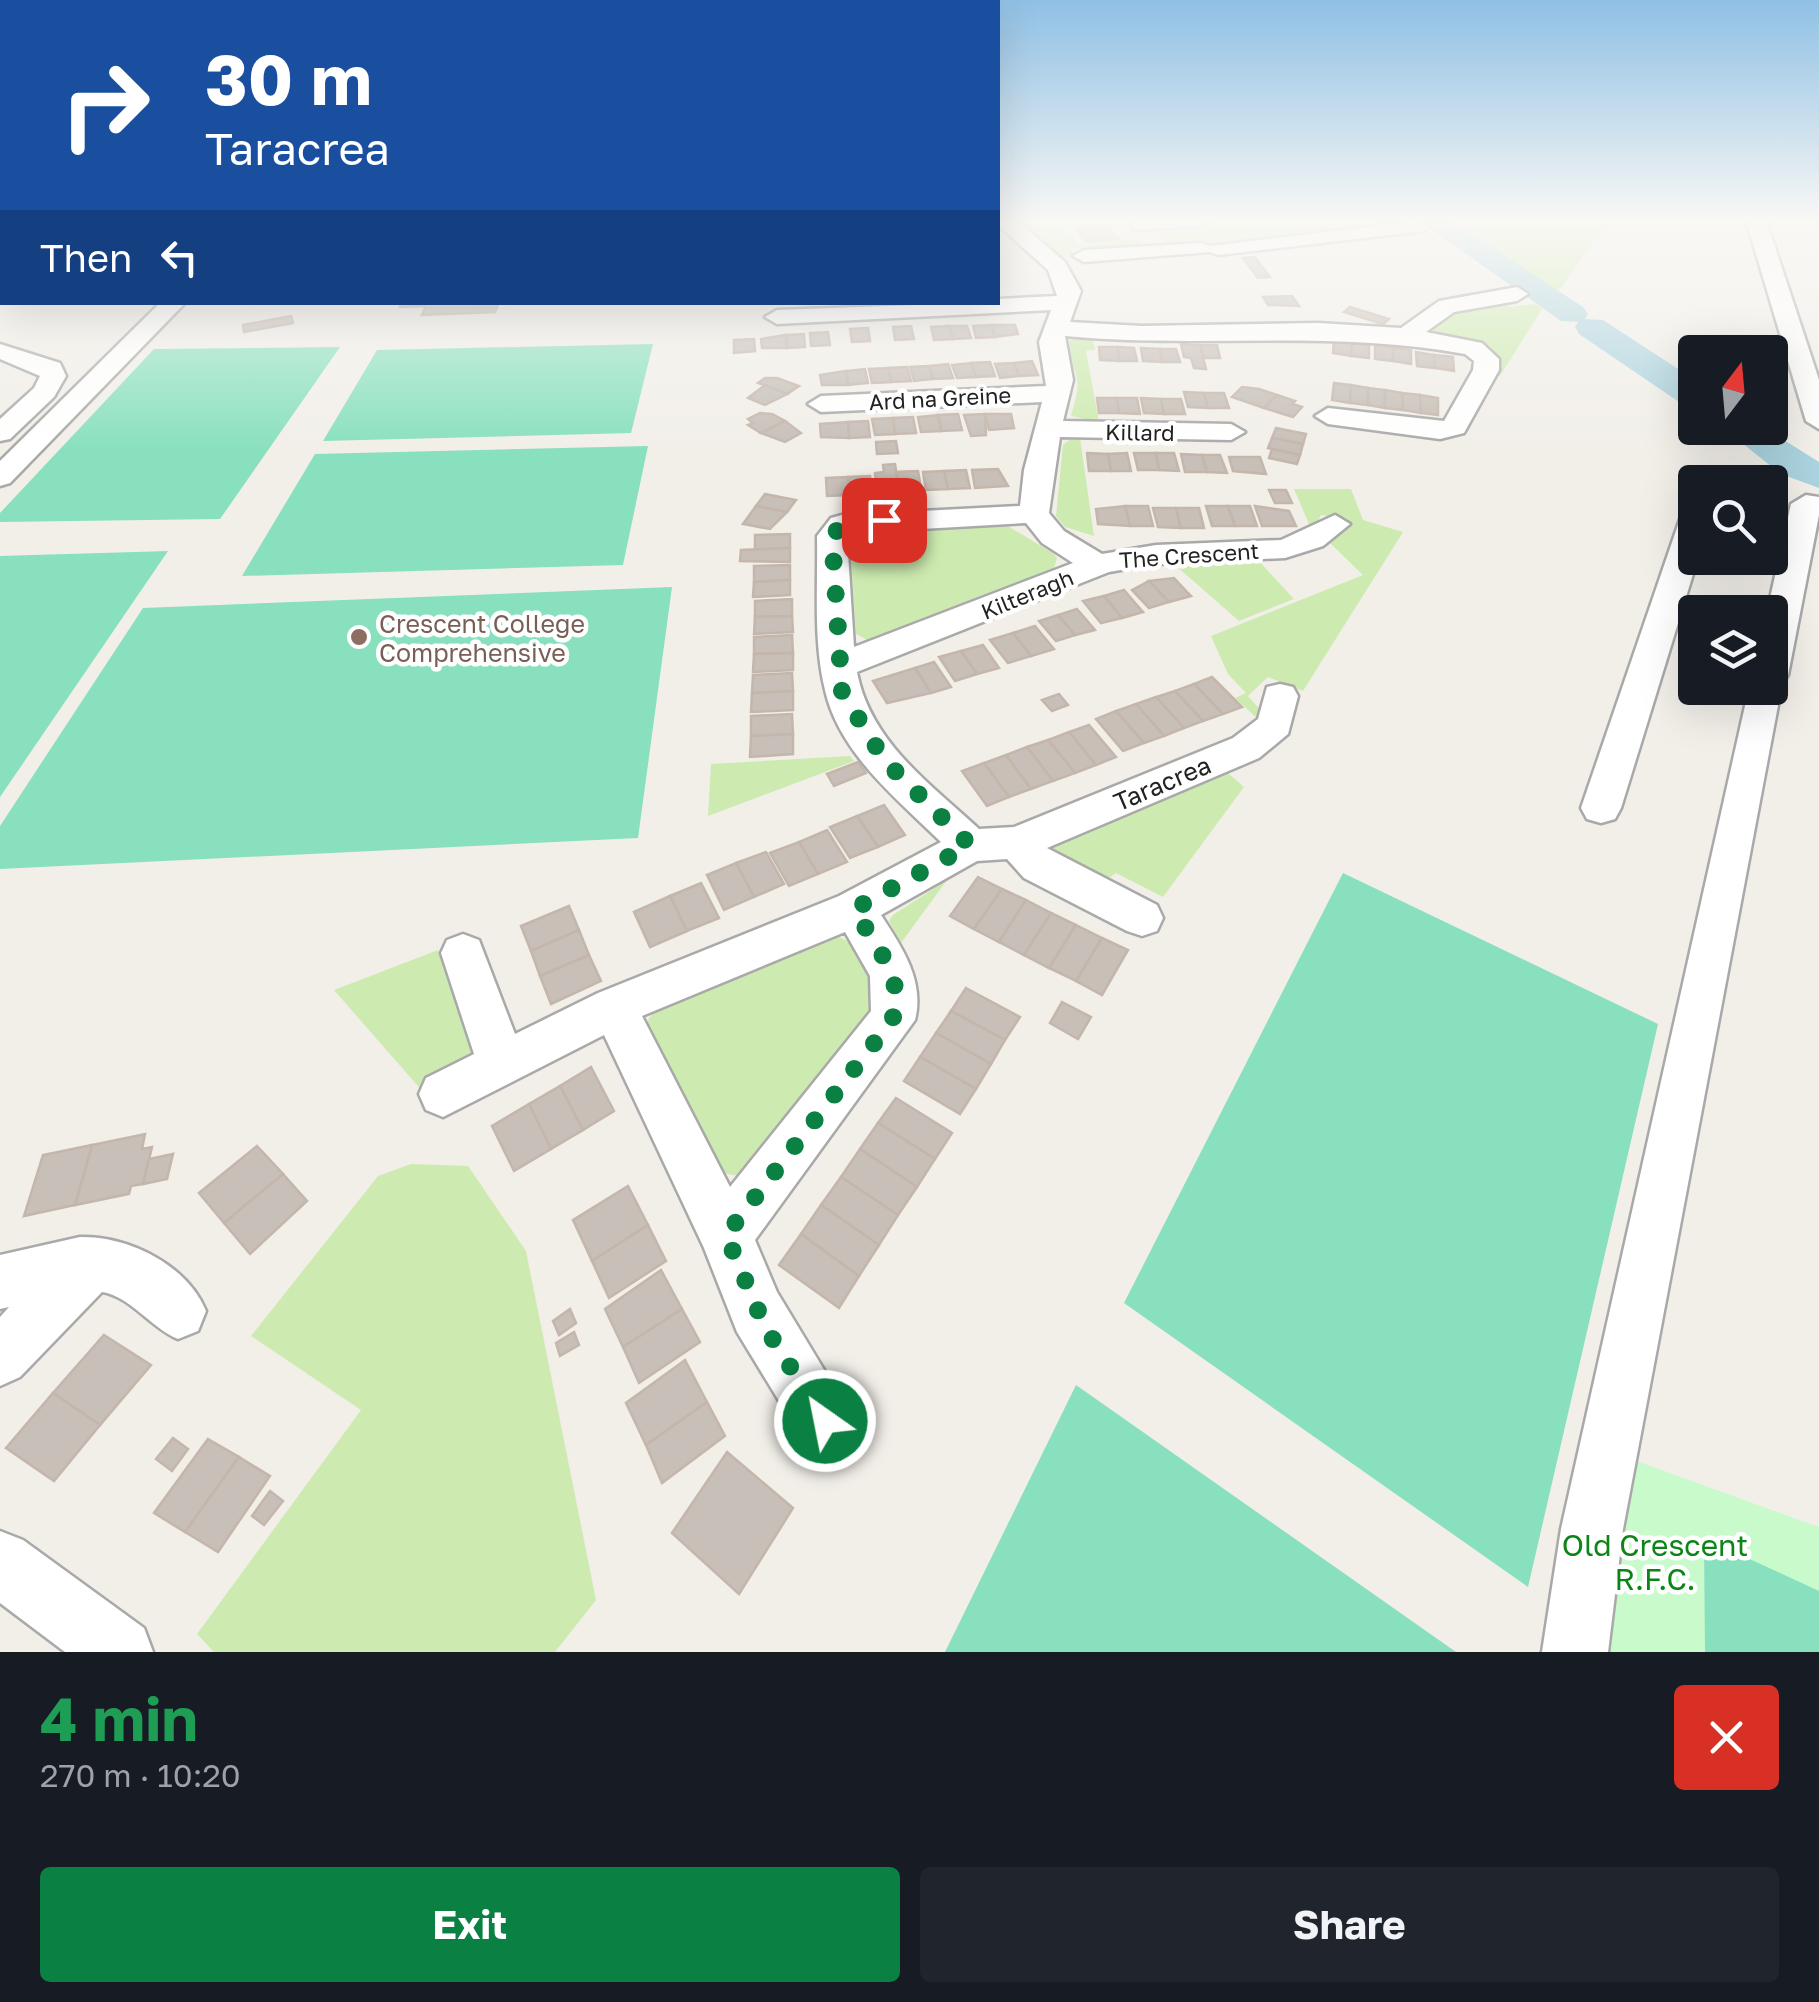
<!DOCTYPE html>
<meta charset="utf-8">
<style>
body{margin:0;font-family:"Golos Text",sans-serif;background:#20242c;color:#f1f3f6;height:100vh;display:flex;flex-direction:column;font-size:38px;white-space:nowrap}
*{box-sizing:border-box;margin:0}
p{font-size:32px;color:#9ea1a6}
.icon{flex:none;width:55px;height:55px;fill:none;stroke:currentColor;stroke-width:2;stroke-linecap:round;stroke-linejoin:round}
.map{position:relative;height:1652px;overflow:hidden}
.panel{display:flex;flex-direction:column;background:#171b24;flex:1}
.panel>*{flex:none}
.top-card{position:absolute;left:0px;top:0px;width:1000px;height:305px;box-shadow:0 10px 40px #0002;background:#1a4fa0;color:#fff;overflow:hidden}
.needle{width:65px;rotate:16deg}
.controls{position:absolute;left:1678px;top:335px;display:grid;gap:20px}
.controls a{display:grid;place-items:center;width:110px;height:110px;border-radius:10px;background:#171b24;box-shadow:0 10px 40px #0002;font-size:50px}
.pin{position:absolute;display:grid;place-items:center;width:85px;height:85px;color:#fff;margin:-42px;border-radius:20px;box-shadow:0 5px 15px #0006}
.me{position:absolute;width:110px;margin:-55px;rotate:327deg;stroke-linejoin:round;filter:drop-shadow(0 0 8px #0008)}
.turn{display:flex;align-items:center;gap:35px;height:210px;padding:0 40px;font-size:45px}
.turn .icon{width:130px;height:130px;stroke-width:2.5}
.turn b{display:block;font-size:70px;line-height:85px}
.then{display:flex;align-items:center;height:95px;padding:0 40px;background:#0003;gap:20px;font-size:38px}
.round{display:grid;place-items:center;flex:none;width:105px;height:105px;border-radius:10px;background:#20242c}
.overview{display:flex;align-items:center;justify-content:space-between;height:170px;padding:0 40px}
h1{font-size:60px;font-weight:700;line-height:75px;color:#1e9e55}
.action{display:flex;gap:20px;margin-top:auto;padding:20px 40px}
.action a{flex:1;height:115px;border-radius:10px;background:#0b8043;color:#fff;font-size:40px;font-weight:700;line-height:115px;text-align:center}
.action a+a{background:#20242c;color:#f1f3f6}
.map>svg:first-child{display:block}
.grass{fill:#cdebb0}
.park{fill:#c8facc}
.pitch{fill:#88e0be}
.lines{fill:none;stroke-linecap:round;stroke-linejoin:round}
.river{fill:#aad3df;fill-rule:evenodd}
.building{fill:#c7bfb8;stroke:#c4b6ab;stroke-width:2.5}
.minor-casing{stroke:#a9a9a9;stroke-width:5}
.minor{fill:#fff;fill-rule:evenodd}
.route{stroke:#0b8043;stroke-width:18;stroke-dasharray:0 32.4}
.education-dot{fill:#8d6e63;stroke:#fff;stroke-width:4}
.labels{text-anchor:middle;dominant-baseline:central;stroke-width:9;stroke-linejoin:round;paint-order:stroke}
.far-street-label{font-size:22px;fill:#222;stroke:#fff}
.education-label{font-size:25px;fill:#785e54;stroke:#fff;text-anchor:start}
.street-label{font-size:25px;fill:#222;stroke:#fff}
.near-park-label{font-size:30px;fill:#0c8416;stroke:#fff}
</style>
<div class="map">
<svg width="1819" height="1652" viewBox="0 0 1819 1652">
<rect width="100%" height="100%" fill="#f2efe9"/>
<!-- grass -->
<g class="grass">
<path d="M1020,220H1059L1078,244L1139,239L1145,245L1072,248L1075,256L1061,257Z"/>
<path d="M1234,220H1324L1336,231L1169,247L1151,230Z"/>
<path d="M1418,220H1610L1546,308Z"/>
<path d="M1502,301L1510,307L1535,304L1542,309L1500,376L1496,375V357L1487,349L1428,332L1452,309Z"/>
<path d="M1076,337L1093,338L1095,350L1086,351L1099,422L1071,416C1085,372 1073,381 1069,341Z"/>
<path d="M1072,438H1080L1094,536L1065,527L1056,516L1063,445Z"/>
<path d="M1294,489H1351L1363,520L1403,532L1303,691L1268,677L1248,696L1262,712L1260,721L1235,698L1246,693L1228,674L1211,636L1363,575L1329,542L1347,528L1348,519L1321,515L1312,531Z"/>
<path d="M1004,524L1053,553L1057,558L1054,568L888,635L867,640L856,634L850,544L854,532Z"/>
<path d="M1258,560L1294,599L1239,621L1175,565Z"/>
<path d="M850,756L854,761L708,816L711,764Z"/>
<path d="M1222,768L1244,787L1163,897L1116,873L1103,882L1048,852L1050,845Z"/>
<path d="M947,880L901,943L889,921L893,915Z"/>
<path d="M836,936C864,944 874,977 878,1003L744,1177L727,1174L718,1166L644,1028L653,1011Z"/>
<path d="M438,950L474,1052L472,1060L424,1093L334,990Z"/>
<path d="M411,1164L468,1166L526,1251L596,1600L555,1652H214L197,1634L361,1410L251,1336L378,1176Z"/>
</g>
<!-- park -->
<path class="park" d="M1587,1443L1819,1527V1652H1546Z"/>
<!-- pitch -->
<g class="pitch">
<path d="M653,344L631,433L323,441L377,350Z"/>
<path d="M340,347L220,519L0,522V513L154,349Z"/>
<path d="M648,446L623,565L242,576L315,454Z"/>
<path d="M168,551L0,797V556Z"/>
<path d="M672,587L638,838L0,869V826L143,608Z"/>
<path d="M1343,873L1658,1024L1528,1587L1124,1303Z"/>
<path d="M1076,1385L1456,1652H945Z"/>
<path d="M1704,1538L1819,1591V1652H1705Z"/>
</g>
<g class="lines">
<!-- river -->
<g class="river">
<path d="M1418,220H1450L1583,307L1588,314L1585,319L1603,320L1695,380V407L1682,404L1579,334L1575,327L1578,322L1561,321Z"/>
<path d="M1723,428H1765L1819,462V488L1781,474Z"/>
</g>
</g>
<!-- building -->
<g class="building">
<path d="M1107,226L1118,239L1086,242L1075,228Z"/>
<path d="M1255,257L1257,260L1270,277L1258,278L1243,258Z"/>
<path d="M1292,296L1299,306L1268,305L1263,297Z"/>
<path d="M402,302H499L495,312L422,315L426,306L400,307Z"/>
<path d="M1350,307L1389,319L1383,324L1344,312Z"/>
<path d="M291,316L293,323L244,332L243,325Z"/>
<path d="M991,325L995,337L976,338L973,326Z"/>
<path d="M991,325H1015L1018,334L995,337Z"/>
<path d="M911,326L914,339L895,340L893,327Z"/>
<path d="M949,326H967L971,338L953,339Z"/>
<path d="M949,326L953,339L934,340L931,327Z"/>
<path d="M868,328L870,341L852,342L850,329Z"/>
<path d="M828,332L830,345L811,346L810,333Z"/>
<path d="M804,334L805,347L787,348L786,335Z"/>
<path d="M786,335L787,348H762L761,339Z"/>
<path d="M754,339L755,351L734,353V340Z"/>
<path d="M1334,340L1352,343L1351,356L1333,353Z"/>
<path d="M1352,343L1369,345V358L1351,356Z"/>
<path d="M1181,344L1200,345L1206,369L1194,368L1191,358L1184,357Z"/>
<path d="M1200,345H1217L1220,358H1203Z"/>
<path d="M1375,345L1393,348V361L1375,359Z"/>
<path d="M1099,347H1118L1119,361L1100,360Z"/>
<path d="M1118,347L1134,348L1137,361H1119Z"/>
<path d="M1141,348L1160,349L1162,362L1143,361Z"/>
<path d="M1393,348L1411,350V364L1393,361Z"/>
<path d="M1160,349H1176L1180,362H1162Z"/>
<path d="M1416,352L1434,355L1435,368L1417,366Z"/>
<path d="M1434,355L1453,357L1454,371L1435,368Z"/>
<path d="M1032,361L1038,375L1019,376L1014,363Z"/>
<path d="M990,362L995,376L976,377L971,363Z"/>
<path d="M971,363L976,377L957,378L952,365Z"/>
<path d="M1014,363L1019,376L1000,378L995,364Z"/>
<path d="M948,364L953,378L933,379L929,366Z"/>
<path d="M929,366L933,379L914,381L910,367Z"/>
<path d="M907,367L911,381L891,382L888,368Z"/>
<path d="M888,368L891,382L872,383L869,369Z"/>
<path d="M865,369L868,383L848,385L846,371Z"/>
<path d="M846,371L848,385H822L820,375Z"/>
<path d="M765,378H777L799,386L787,394L758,383Z"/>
<path d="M1334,383L1351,385L1350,403L1332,400Z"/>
<path d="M765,385L787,394L765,405L748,398Z"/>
<path d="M1351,385L1368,388V405L1350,403Z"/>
<path d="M1242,387L1259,389L1277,395L1264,408L1232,397Z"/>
<path d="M1368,388L1385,390V408L1368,405Z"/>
<path d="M1385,390L1402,393L1403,410L1385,408Z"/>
<path d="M1184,392L1204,393L1208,408L1188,407Z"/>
<path d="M1204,393H1224L1229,408H1208Z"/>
<path d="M1402,393L1420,395L1421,413L1403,410Z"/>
<path d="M1277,395L1295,401L1292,404L1302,407L1293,417L1264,408Z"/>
<path d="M1420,395L1438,398V415L1421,413Z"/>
<path d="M1097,398H1117L1119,413H1099Z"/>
<path d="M1117,398H1137L1140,414L1119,413Z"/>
<path d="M1141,398L1161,399L1164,414L1144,413Z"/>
<path d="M1161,399H1181L1185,414H1164Z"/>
<path d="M760,413L772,414L785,421L761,433L748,425L753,423L748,419Z"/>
<path d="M958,414L962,430L941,431L938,415Z"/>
<path d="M985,414H1011L1014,428L989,430Z"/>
<path d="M985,414L986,435L971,436L964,415Z"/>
<path d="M938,415L941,431L921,432L918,417Z"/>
<path d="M913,417L916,433L895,434L893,418Z"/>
<path d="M893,418L895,434L875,435L872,419Z"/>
<path d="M785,421L801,433L785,442L761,433Z"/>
<path d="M868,421L870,437L849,438L848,422Z"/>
<path d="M848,422L849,438L821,437L820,424Z"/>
<path d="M1276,428L1306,434L1303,444L1272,438Z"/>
<path d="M1272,438L1303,444L1300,455L1268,448Z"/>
<path d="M896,441L898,453L877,454L876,442Z"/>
<path d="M1272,449L1300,455L1297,464L1269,458Z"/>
<path d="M1087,453L1108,454L1111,471H1089Z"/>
<path d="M1127,453L1131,471H1111L1108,454Z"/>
<path d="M1134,453H1156L1159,470H1138Z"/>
<path d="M1156,453H1174L1179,471L1159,470Z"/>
<path d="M1181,454L1202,455L1207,472H1185Z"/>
<path d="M1202,455H1220L1227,473L1207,472Z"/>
<path d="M1229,457H1260L1266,474L1233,471Z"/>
<path d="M895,464L899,490L877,491L875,473L884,472L883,465Z"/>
<path d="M998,469L1008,486L975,488L972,470Z"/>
<path d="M966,470L970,488L948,489L944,471Z"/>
<path d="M918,471L921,489L899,490L896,472Z"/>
<path d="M944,471L948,489L926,490L923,472Z"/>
<path d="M870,476L872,494L849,495L848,477Z"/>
<path d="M848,477L849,495L827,496L826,478Z"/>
<path d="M1269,490H1286L1292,503H1275Z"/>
<path d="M765,494L796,500L787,512L756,506Z"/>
<path d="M756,506L787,512L770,529L743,524Z"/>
<path d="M1125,506H1148L1153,526H1130Z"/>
<path d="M1125,506L1130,526L1098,524L1096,509Z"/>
<path d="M1206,506H1228L1235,526H1212Z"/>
<path d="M1228,506H1250L1257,526H1235Z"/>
<path d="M1255,506L1289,511L1296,526H1262Z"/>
<path d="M1153,508H1176L1181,528L1158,527Z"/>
<path d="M1176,508H1199L1204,528H1181Z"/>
<path d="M790,534V548L755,550V535Z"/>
<path d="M790,548V562L740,561L741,550Z"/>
<path d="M790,565V580L754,582V566Z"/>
<path d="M1174,578L1188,593L1191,596L1169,602L1149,581Z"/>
<path d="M790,580V595L753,597L754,582Z"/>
<path d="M1149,581L1169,602L1149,608L1132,590Z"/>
<path d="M1124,590L1143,612L1122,618L1104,596Z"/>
<path d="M1104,596L1122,618L1101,623L1083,601Z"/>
<path d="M792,599V616L755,617V601Z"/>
<path d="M1077,609L1095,630L1075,635L1058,615Z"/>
<path d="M1058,615L1075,635L1056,641L1039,621Z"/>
<path d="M792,616L793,632L754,634L755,617Z"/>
<path d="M1035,626L1054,649L1031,656L1013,633Z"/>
<path d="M1013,633L1031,656L1008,663L990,640Z"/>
<path d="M792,635L793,653L754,654V637Z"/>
<path d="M983,645L999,668L977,674L961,651Z"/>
<path d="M961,651L977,674L955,681L939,657Z"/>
<path d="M793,653V670L753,672L754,654Z"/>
<path d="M934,662L951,687L931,693L915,668Z"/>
<path d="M915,668L931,693L887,703L873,681Z"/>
<path d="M792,673L793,691L752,693L753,675Z"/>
<path d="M1212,677L1242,707L1223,714L1194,684Z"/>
<path d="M1194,684L1223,714L1203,721L1175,691Z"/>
<path d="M793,691V710L751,712L752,693Z"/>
<path d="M1175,691L1203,721L1184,728L1156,697Z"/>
<path d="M1059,694L1068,705L1052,711L1042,700Z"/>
<path d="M1156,697L1184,728L1164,736L1136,704Z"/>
<path d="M1136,704L1164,736L1144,743L1116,711Z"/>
<path d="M1116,711L1144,743L1123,751L1096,719Z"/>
<path d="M792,714L793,734L751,736V716Z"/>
<path d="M1089,725L1116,757L1096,765L1069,732Z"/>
<path d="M1069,732L1096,765L1075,773L1048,740Z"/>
<path d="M793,734V754L750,757L751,736Z"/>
<path d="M1048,740L1075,773L1053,781L1027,747Z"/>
<path d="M1027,747L1053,781L1031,789L1006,755Z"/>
<path d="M1006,755L1031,789L1009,797L984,763Z"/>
<path d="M858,762L866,773L834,786L827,774Z"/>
<path d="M984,763L1009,797L987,806L962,771Z"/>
<path d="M884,805L905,835L878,847L857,816Z"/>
<path d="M857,816L878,847L850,858L830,827Z"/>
<path d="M827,830L847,862L818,874L799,842Z"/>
<path d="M799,842L818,874L789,886L770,853Z"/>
<path d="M766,852L784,884L754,897L736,863Z"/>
<path d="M736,863L754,897L724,910L707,875Z"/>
<path d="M978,877L1002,889L974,929L950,916Z"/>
<path d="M701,883L719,918L687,931L670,896Z"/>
<path d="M1002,889L1026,900L999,942L974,929Z"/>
<path d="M670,896L687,931L650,947L634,912Z"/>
<path d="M1026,900L1051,913L1024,955L999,942Z"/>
<path d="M569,906L579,930L531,951L521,926Z"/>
<path d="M1051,913L1076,925L1049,968L1024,955Z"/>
<path d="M1076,925L1102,938L1076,981L1049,968Z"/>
<path d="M579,930L589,955L540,976L531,951Z"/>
<path d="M1102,938L1128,950L1102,995L1076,981Z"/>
<path d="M589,955L601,981L551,1004L540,976Z"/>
<path d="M966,988L1020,1017L1005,1040L951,1011Z"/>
<path d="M1062,1002L1091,1017L1078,1039L1050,1023Z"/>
<path d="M951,1011L1005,1040L991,1064L936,1033Z"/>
<path d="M936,1033L991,1064L976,1089L920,1057Z"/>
<path d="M920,1057L976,1089L960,1114L904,1081Z"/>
<path d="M591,1067L614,1111L583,1130L560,1086Z"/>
<path d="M560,1086L583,1130L551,1149L529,1104Z"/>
<path d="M896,1098L952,1133L935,1159L878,1123Z"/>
<path d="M529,1104L551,1149L514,1171L492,1126Z"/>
<path d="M878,1123L935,1159L917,1187L860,1149Z"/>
<path d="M145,1134L142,1149L152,1147L143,1184L131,1186L129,1194L75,1205L92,1145Z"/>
<path d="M92,1145L75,1205L24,1216L43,1155Z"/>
<path d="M257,1146L283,1174L224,1223L199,1193Z"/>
<path d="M860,1149L917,1187L898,1215L841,1177Z"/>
<path d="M173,1154L167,1179L143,1184L149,1159Z"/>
<path d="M283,1174L307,1201L250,1254L224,1223Z"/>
<path d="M841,1177L898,1215L879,1245L821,1205Z"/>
<path d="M628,1186L648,1225L592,1261L573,1220Z"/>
<path d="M821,1205L879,1245L859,1276L801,1234Z"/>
<path d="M648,1225L666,1261L609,1298L592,1261Z"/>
<path d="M801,1234L859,1276L839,1308L779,1265Z"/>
<path d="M661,1270L682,1309L623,1347L605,1309Z"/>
<path d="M570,1309L576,1323L559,1335L553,1321Z"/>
<path d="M682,1309L700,1342L639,1383L623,1347Z"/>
<path d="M574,1332L579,1345L560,1356L556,1343Z"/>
<path d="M104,1335L151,1365L100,1425L53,1393Z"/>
<path d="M685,1360L707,1402L646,1445L626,1403Z"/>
<path d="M53,1393L100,1425L54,1481L6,1448Z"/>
<path d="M707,1402L725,1436L662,1483L646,1445Z"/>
<path d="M173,1438L188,1449L172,1471L156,1459Z"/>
<path d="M208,1439L239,1457L185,1532L154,1513Z"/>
<path d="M727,1452L793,1508L739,1594L672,1533Z"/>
<path d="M239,1457L270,1476L218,1552L185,1532Z"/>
<path d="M270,1491L283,1501L264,1525L252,1516Z"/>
</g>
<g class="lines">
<!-- minor casing -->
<g class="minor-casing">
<g id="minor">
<path d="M998,220H1016L1065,262L1081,291L1070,322L1142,326L1318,323L1401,328L1439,301L1517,287L1528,294L1517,301L1454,312L1426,332L1482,343L1499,359V370L1464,433L1440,439L1328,424L1315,416L1328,408L1444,421L1473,370L1474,361L1465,354C1328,329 1201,349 1065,336L1073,380L1063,421L1231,424L1245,432L1231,440L1060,437L1049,513L1064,531L1102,554L1156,545L1281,540L1335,515L1350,524L1323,546L1285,558L1156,564L1109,572L857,672C870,741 929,783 979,829L1014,827L1233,738L1258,719L1267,687L1280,684L1293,687L1298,696L1288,734L1259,758L1047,848L1157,905L1163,918L1157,931L1142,936L1127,931L1024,878L1007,859L977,861L881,915C902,947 925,981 915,1020L755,1240L777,1292L855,1421L846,1442L825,1451L804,1442L737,1332L704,1248L604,1035L443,1117L426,1110L419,1094L426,1078L474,1054L441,953L447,940L463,934L479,940L515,1034L598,993L839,896L941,842C897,799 839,753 825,690C813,642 818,586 817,536L831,518L842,515L1020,506L1024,470L1042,402L821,412L808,404L821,396L1046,386L1039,342L1051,310L777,324L765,317L777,310L998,302V299L1057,296L1048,270L998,225ZM1026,523L1042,543L1073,563L854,647L847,537L851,533ZM845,932L870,976L871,1011L730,1187L642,1016Z"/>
<path d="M1141,220H1211L1201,226L1133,230V222Z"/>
<path d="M1746,220H1766L1819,380V429L1806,421Z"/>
<path d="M1417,221L1427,227L1424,231L1218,255L1210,252L1084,262L1073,256L1084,250L1201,243L1210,246Z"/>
<rect x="0" y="276" width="2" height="14"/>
<path d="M161,302H186L10,483L0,486V461Z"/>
<path d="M0,344L60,363L66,376L54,397L10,439L0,441V419L34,388L40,376L0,359Z"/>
<path d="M1707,473L1721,482H1695V488L1691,482L1695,476Z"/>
<path d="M1806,495L1819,497V515L1788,675L1782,684L1623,1529L1608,1652H1542L1561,1529L1749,688H1770L1767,612L1791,504Z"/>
<path d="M1695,510L1698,558L1621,808L1615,819L1601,823L1587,819L1581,808L1680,519Z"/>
<path d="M80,1237C129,1236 187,1265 206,1311L198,1331L178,1339C151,1328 130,1296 102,1292L20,1377L0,1386V1317L9,1307L0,1309V1255Z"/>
<path d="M0,1531L23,1540L144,1628L153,1652H65L0,1603Z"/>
</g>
</g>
<!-- minor -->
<use href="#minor" class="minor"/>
</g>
<!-- sky -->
<linearGradient id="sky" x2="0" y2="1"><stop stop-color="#8fc0e4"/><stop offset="0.49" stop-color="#f9f8f5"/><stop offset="1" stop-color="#f9f8f5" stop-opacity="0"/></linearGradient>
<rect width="1819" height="451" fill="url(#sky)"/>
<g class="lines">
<!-- route -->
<path class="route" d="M825,1421L765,1327L726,1235L892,1020C908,980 873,943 854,909L970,845L885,761L842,692L832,536L844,523L884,520"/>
</g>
<!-- markers -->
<circle class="education-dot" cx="359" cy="637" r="10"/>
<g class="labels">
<!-- far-street labels -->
<g class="far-street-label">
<text transform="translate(940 398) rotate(-3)">Ard na Greine</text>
<text transform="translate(1140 432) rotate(1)">Killard</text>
<text transform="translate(1189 555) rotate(-4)">The Crescent</text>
<text transform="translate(1027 594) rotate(-22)">Kilteragh</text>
</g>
<!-- education labels -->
<g class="education-label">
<text x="379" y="623">Crescent College<tspan x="379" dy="29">Comprehensive</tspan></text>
</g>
<!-- street labels -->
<g class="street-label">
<text transform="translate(1162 783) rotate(-23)">Taracrea</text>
</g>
<!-- near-park labels -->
<g class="near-park-label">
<text x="1655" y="1545">Old Crescent<tspan x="1655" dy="34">R.F.C.</tspan></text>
</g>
</g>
</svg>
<div class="controls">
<a><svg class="needle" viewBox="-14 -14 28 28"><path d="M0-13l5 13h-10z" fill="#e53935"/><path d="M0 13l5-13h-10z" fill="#9ea1a6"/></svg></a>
<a><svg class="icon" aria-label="search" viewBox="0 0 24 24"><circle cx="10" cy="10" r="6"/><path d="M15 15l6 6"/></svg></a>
<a><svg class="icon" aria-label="layers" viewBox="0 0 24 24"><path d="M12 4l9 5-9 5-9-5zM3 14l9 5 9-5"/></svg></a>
</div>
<div class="pin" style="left:884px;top:520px;background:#d93025"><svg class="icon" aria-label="arrive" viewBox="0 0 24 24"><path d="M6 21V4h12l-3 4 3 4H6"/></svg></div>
<svg class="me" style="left:825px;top:1421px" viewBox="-20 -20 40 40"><circle r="17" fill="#0b8043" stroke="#fff" stroke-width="3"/><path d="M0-11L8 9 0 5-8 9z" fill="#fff"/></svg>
<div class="top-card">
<div class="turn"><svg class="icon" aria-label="right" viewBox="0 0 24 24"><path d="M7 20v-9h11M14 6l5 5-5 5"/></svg><div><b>30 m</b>Taracrea</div></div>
<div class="then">Then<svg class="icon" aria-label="left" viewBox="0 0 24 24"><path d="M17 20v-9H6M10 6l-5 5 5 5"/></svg></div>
</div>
</div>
<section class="panel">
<div class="overview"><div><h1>4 min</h1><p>270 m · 10:20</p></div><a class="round" style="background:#d93025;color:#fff"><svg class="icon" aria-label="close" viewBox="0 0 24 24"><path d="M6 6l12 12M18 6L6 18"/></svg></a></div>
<div class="action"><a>Exit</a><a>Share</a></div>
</section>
